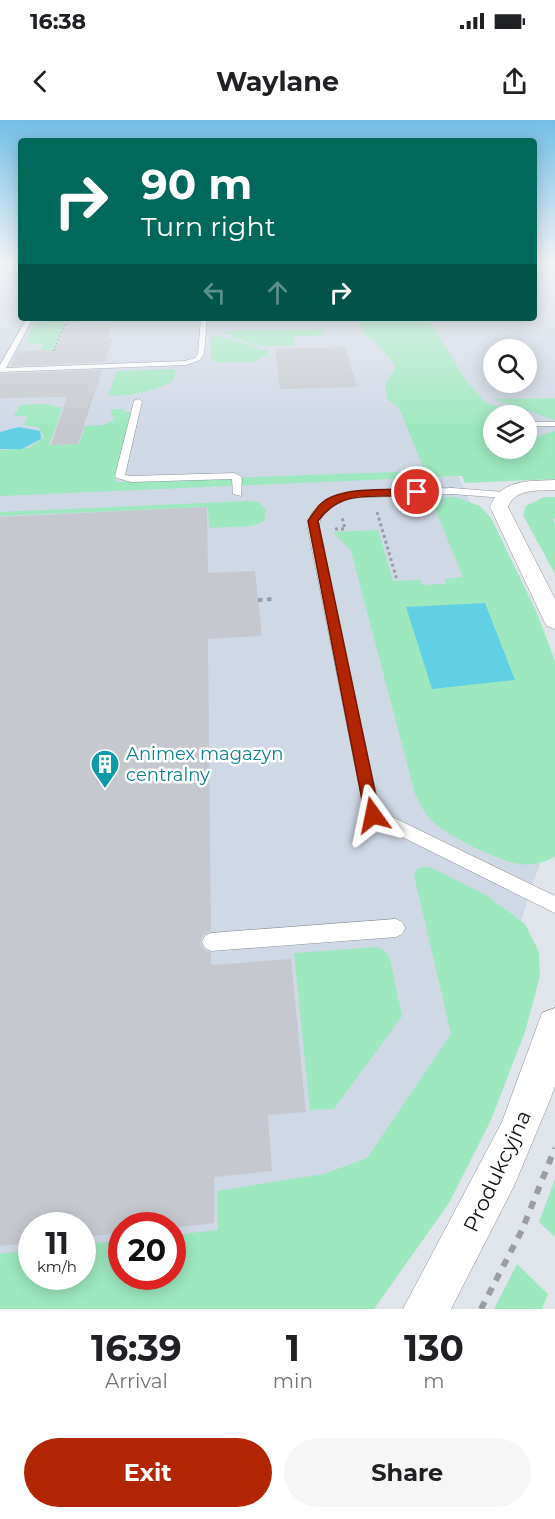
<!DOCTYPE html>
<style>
body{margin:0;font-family:Montserrat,sans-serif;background:#f6f6f6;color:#202124;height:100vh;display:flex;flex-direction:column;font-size:22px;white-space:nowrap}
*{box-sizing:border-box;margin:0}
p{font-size:20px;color:#757577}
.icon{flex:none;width:33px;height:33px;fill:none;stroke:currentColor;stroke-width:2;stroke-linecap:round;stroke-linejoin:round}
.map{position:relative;height:1189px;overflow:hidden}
.panel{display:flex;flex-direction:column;background:#fff;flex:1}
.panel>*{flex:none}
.guide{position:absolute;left:18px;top:18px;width:519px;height:183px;border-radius:6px;box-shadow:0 3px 15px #0003;background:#00695c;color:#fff;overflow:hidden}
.buttons{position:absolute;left:483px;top:219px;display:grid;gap:12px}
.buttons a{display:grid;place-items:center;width:54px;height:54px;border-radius:50%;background:#fff;box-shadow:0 3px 15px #0003;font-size:30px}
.speed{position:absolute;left:18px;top:1092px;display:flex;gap:12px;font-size:30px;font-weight:700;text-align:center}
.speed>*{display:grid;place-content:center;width:78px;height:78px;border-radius:50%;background:#fff;box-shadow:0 3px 15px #0003;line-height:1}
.speed small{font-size:15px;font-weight:400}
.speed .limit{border:9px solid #d22;background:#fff;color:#111}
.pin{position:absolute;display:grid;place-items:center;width:51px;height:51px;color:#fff;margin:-26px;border:3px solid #fff;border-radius:50%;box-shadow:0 2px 6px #0007}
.me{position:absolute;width:66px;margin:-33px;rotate:348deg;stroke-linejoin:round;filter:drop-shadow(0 0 4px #0008)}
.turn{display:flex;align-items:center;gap:21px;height:126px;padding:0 24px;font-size:27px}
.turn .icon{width:78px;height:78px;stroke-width:2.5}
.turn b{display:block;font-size:42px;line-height:51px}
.lanes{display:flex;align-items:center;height:57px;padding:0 24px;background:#0003;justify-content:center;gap:30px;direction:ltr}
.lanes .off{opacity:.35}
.eta{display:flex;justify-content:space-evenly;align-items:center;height:102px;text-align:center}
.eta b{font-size:36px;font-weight:700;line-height:42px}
.button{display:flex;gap:12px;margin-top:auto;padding:12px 24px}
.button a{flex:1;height:69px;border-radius:36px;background:#b12502;color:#fff;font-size:24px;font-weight:700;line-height:69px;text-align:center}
.button a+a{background:#f6f6f6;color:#202124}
.status{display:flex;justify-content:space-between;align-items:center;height:42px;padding:0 30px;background:#fff;direction:ltr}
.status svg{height:16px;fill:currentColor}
header{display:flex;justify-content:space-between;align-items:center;height:78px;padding:0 24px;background:#fff;font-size:27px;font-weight:700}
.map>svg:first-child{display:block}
.built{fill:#cfd8e5;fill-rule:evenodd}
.green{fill:#9de8bf}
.water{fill:#61d0e4}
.building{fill:#c5c9cf}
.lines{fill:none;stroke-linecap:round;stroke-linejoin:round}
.service-casing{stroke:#8e9298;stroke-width:1}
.minor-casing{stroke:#8e9298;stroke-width:1}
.path-far4{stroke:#9a9da2;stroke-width:1.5;stroke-dasharray:2 2;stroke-linecap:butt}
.path-far3{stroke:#9a9da2;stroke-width:2;stroke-dasharray:2 2;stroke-linecap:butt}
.path-far2{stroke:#9a9da2;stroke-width:3;stroke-dasharray:3 3;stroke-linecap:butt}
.path-far1{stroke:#9a9da2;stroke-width:4;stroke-dasharray:4.5 4.5;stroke-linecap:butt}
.path{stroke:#9a9da2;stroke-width:6;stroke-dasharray:8 8;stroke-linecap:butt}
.service{fill:#fff;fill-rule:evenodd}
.minor{fill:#fff;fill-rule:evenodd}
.route{fill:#b12502;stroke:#731801;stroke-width:1.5}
.labels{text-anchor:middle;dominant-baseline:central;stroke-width:5;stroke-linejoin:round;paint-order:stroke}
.culture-label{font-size:18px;fill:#0d838f;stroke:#fff;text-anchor:start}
.near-street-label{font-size:21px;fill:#0f1113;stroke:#fff}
</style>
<div class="status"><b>16:38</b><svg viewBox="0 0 49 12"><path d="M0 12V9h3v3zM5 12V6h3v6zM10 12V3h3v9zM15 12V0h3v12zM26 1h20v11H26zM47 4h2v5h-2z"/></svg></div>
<header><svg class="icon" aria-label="back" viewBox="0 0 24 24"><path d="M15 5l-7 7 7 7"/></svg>Waylane<svg class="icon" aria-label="share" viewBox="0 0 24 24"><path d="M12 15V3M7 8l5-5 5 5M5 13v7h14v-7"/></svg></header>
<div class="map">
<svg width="555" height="1189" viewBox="0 0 555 1189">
<rect width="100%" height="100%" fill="#e0e4eb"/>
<!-- built -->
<g class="built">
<path d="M0,143H21V198H387L507,464L548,719L503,854L268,1189H0ZM32,1106H82V1156H32ZM122,1106H172V1156H122Z"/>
<path d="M534,143H555V351L462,355L388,198H534ZM494,230H526V262H494ZM494,296H526V328H494Z"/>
</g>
<!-- green -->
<g class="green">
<path d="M38,198H59L58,201H64L63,208L47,245L22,244L36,238L43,224L25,222L35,203L50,201H36Z"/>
<path d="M355,198H428L465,259L485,282L522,295L494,296V328H526L527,320L555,311V359L465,363L462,356H458L0,376V330L29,328L44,317L38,307L24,305L27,296H14L20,285L46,284L62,288L49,325L79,324L85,306L104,305L114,300L110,289H125L124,292H131L115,362L425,351L399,288L388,280L385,265L396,246L373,219L367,217Z"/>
<path d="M325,209L324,212L318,216H294L295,226H263L232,218V214H226V211Z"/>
<path d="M217,216L258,227L259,230H268V237H261L254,242H215L211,239V217Z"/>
<path d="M175,249L174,260C151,273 134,275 108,276L117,251Z"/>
<path d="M555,278V300L493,279Z"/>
<path d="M455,377L480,386L491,398L537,493L555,541V736C545,743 532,746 519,744C497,740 449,717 432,701C424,693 420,684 415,674L351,431L333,412L378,410L393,461L420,460L422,465L446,464L445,459L463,457L434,386L416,387L415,382L421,379Z"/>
<path d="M544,377H555V398L553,399L555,404V454L523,395L526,386Z"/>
<path d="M247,381L258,382L266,389L264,401L252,406L209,408L208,387L0,396V392Z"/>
<path d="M425,747L432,748L486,775L525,804L539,832L540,856L525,912L491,1000L449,1083L374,1189H0V1134L31,1130L32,1156H82L83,1125L121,1120L122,1156H172L173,1115L218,1110L217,1071L324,1054L367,1038L451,914L416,764L414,755L418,748Z"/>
<path d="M377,827L386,832L390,839L402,896L334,989L310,990L294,833Z"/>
<path d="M555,1059V1117L539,1102Z"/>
<path d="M517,1144L548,1174L542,1189H494Z"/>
</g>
<!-- water -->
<g class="water">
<path d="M19,307L40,311L41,319L22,329H0V312Z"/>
<path d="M485,483L515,560L432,569L406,487Z"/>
</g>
<!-- building -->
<g class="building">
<path d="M111,207L107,218H113L105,242L10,246L18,231L56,230L66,208Z"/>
<path d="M345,227L357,267L280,269L275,229Z"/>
<path d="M102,250L78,324L51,325L67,277L0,278V254Z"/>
<path d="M207,387L208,453L255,451L262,516L208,519L211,811L203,815L200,823L204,830L211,833V845L291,839L306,992L268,995L272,1051L214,1057V1103L172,1108V1106H122V1113L82,1117V1106H32V1123L0,1126V397Z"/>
</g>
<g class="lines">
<!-- service casing -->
<g class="service-casing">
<g id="service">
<path d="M27,198H33L6,248L185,241L195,238L198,234L201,198H207L204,234L200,240L186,245L0,252V245Z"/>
<path d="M138,279L142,281L125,355L131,356L234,353L242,357L241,376L233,374L232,359L131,362L117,358L115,356L134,281Z"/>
<rect x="526" y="302" width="29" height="4"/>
<path d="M452,368L504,372L509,375L504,378L452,374L350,378L328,386L322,393L318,409L380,691L555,776V793L368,700L365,695L308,409C309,403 310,396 313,391C328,365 422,369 452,368Z"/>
<path d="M396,799L402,802L405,808L402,814L396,817L211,831L205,828L202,822L205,816L211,813Z"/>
</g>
</g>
<!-- minor casing -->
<g class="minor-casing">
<g id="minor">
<path d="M555,360V370C538,371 515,368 508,387L555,479V509L547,506L544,501L490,387C500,359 530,361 555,360Z"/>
<path d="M555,888V966L550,980L514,1066L451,1189H403L502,1002L542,893Z"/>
</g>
</g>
<!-- path-far4 -->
<g class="path-far4">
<path d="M0,145L8,143"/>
<path d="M46,201H67"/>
<path d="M55,228L67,201L71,198"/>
</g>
<!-- path-far3 -->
<path class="path-far3" d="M54,231L56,226"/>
<!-- path-far2 -->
<g class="path-far2">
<path d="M377,392L397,460"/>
<path d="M335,409H345L342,397"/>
</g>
<!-- path-far1 -->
<path class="path-far1" d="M258,480L273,479"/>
<!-- path -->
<path class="path" d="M481,1189L522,1110L555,1028"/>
<!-- service -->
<use href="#service" class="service"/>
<!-- minor -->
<use href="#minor" class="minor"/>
</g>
<!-- sky -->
<linearGradient id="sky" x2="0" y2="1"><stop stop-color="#72bfe6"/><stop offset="0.46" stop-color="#f1f3f6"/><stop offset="1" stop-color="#f1f3f6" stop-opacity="0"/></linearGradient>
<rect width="555" height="309" fill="url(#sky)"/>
<!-- route -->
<path class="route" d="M417,369L421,370V374C382,381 345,364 318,401L380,695L378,700L373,702L367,700L365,695L308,401C312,395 317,386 323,382C343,366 392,370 417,369Z"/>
<!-- icons -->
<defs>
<g id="building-pin" transform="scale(1.5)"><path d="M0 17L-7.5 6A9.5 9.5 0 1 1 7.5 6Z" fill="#0f9aa8" stroke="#fff"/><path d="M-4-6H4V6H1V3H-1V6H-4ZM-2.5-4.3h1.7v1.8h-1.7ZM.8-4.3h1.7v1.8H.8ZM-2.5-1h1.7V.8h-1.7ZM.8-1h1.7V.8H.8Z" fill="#fff"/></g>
</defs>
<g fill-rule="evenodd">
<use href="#building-pin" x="105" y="644"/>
</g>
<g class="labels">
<!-- culture labels -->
<g class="culture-label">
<text x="126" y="634">Animex magazyn<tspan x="126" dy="21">centralny</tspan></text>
</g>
<!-- near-street labels -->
<g class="near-street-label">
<text transform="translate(497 1051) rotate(-65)">Produkcyjna</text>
</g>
</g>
</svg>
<div class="buttons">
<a><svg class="icon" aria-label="search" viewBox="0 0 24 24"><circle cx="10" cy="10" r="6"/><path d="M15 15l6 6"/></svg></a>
<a><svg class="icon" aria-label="layers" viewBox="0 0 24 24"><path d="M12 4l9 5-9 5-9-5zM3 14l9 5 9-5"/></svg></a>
</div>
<div class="speed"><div>11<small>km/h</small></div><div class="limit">20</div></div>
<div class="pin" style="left:417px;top:372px;background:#d93025"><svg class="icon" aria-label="arrive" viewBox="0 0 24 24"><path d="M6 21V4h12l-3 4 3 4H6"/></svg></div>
<svg class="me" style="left:373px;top:695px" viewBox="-20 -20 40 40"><path d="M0-17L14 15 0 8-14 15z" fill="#b12502" stroke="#fff" stroke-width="4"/></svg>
<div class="guide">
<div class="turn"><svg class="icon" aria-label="right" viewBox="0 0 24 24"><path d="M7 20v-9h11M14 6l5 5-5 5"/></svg><div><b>90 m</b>Turn right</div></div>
<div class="lanes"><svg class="icon off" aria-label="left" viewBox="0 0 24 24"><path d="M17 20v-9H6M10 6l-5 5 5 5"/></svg><svg class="icon off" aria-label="ahead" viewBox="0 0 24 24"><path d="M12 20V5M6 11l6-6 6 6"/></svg><svg class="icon" aria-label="right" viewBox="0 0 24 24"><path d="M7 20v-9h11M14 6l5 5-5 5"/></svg></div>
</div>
</div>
<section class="panel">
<div class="eta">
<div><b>16:39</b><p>Arrival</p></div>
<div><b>1</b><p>min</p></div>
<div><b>130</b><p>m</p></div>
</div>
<div class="button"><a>Exit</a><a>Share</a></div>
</section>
